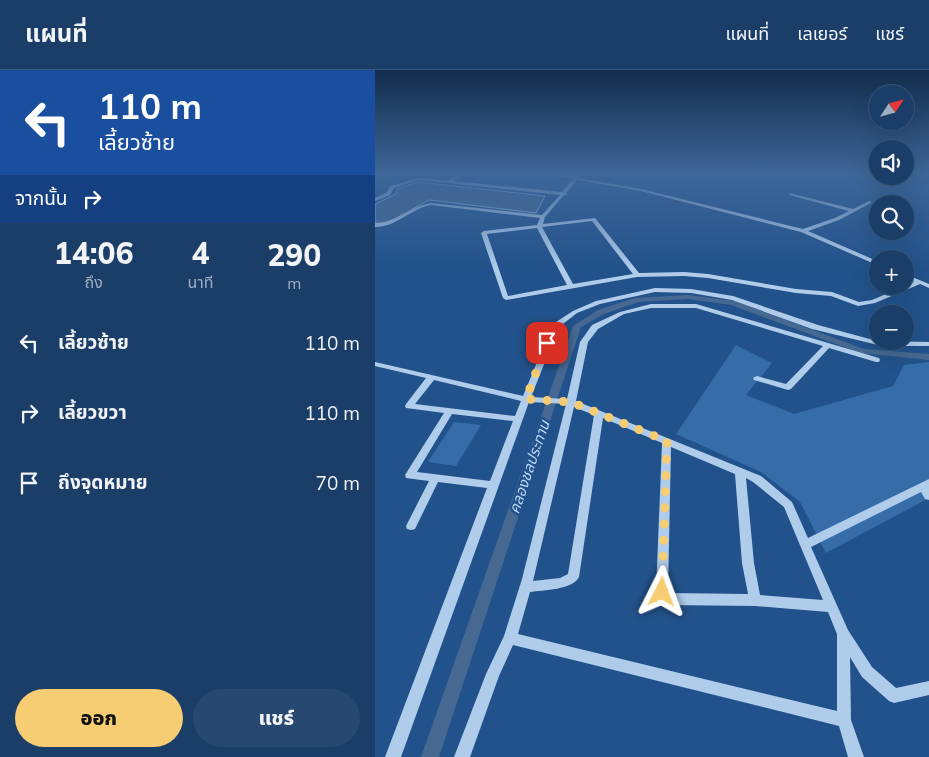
<!DOCTYPE html>
<html lang="th">
<meta charset="utf-8">
<style>
body{margin:0;font-family:Mulish,"Noto Sans Thai",sans-serif;background:#274971;color:#f1f3f6;height:100vh;display:flex;flex-direction:column;font-size:19px;white-space:nowrap}
*{box-sizing:border-box;margin:0}
p{font-size:16px;color:#9faec0}
.icon{flex:none;width:28px;height:28px;fill:none;stroke:currentColor;stroke-width:2;stroke-linecap:round;stroke-linejoin:round}
.map{position:relative;flex:1;overflow:hidden}
.details{display:flex;flex-direction:column;background:#1a3e68;width:375px}
.details>*{flex:none}
.banner{background:#1a4fa0;color:#fff;overflow:hidden}
.needle{width:32px;rotate:54deg}
.controls{position:absolute;left:494px;top:15px;display:grid;gap:10px}
.controls a{display:grid;place-items:center;width:45px;height:45px;border-radius:50%;background:#1a3e68;box-shadow:0 5px 20px #0002,0 0 0 1px #38577c;font-size:25px}
.pin{position:absolute;display:grid;place-items:center;width:42px;height:42px;color:#fff;margin:-21px;border-radius:10px;box-shadow:0 2px 8px #0006}
.me{position:absolute;width:55px;margin:-28px;rotate:3deg;stroke-linejoin:round;filter:drop-shadow(0 0 4px #0008)}
.turn{display:flex;align-items:center;gap:18px;height:105px;padding:0 15px;font-size:22px}
.turn .icon{width:65px;height:65px;stroke-width:2.5}
.turn b{display:block;font-size:35px;line-height:42px}
.then{display:flex;align-items:center;height:48px;padding:0 15px;background:#0003;gap:10px;font-size:19px}
.eta{display:flex;justify-content:space-evenly;align-items:center;height:85px;text-align:center}
.eta b{font-size:30px;font-weight:800;line-height:35px}
.action{display:flex;gap:10px;margin-top:auto;padding:10px 15px}
.action a{flex:1;height:58px;border-radius:30px;background:#f6cd72;color:#111;font-size:20px;font-weight:800;line-height:58px;text-align:center}
.action a+a{background:#274971;color:#f1f3f6}
ul{padding:0;list-style:none}
li{display:flex;align-items:center;gap:15px;height:70px;padding:0 15px}
li div{flex:1}
li b{display:block;font-size:19px}
li em{font-style:normal}
header{display:flex;align-items:center;gap:30px;box-sizing:border-box;height:70px;padding:0 25px;background:#1a3e68;border-bottom:1px solid #38577c}
header strong{font-size:24px}
nav{display:flex;gap:28px;margin-inline-start:auto;font-size:18px}
main{display:flex;flex:1;min-height:0}
.map>svg:first-child{display:block}
.green{fill:#366ca8}
.water{fill:#466891;stroke:#a4c7ec}
.lines{fill:none;stroke-linecap:round;stroke-linejoin:round}
.canal{fill:#466891;fill-rule:evenodd}
.minor{fill:#b0cceb;fill-rule:evenodd}
.route{stroke:#f6cd72;stroke-width:9;stroke-dasharray:0 16.2}
.labels{text-anchor:middle;dominant-baseline:central;stroke-width:5;stroke-linejoin:round;paint-order:stroke}
.water-label{font-size:15px;font-style:italic;fill:#bcd6f2;stroke:#22528b}
</style>
<header>
<strong>แผนที่</strong>
<nav><a>แผนที่</a><a>เลเยอร์</a><a>แชร์</a></nav>
</header>
<main>
<section class="details">
<div class="banner">
<div class="turn"><svg class="icon" aria-label="left" viewBox="0 0 24 24"><path d="M17 20v-9H6M10 6l-5 5 5 5"/></svg><div><b>110 m</b>เลี้ยวซ้าย</div></div>
<div class="then">จากนั้น<svg class="icon" aria-label="right" viewBox="0 0 24 24"><path d="M7 20v-9h11M14 6l5 5-5 5"/></svg></div>
</div>
<div class="eta">
<div><b>14:06</b><p>ถึง</p></div>
<div><b>4</b><p>นาที</p></div>
<div><b>290</b><p>m</p></div>
</div>
<ul>
<li><svg class="icon" aria-label="left" viewBox="0 0 24 24"><path d="M17 20v-9H6M10 6l-5 5 5 5"/></svg><div><b>เลี้ยวซ้าย</b></div><em>110 m</em></li>
<li><svg class="icon" aria-label="right" viewBox="0 0 24 24"><path d="M7 20v-9h11M14 6l5 5-5 5"/></svg><div><b>เลี้ยวขวา</b></div><em>110 m</em></li>
<li><svg class="icon" aria-label="arrive" viewBox="0 0 24 24"><path d="M6 21V4h12l-3 4 3 4H6"/></svg><div><b>ถึงจุดหมาย</b></div><em>70 m</em></li>
</ul>
<div class="action"><a>ออก</a><a>แชร์</a></div>
</section>
<div class="map">
<svg width="554" height="687" viewBox="0 0 554 687">
<rect width="100%" height="100%" fill="#22528b"/>
<!-- green -->
<g class="green">
<path d="M361,275L397,293L371,325L419,344L518,316L529,295L554,292V428L451,483L425,432L386,402L301,364Z"/>
<path d="M79,352L106,355L81,396L53,392Z"/>
</g>
<!-- water -->
<path class="water" d="M43,112L170,126L161,143L54,130L9,155L0,153V134L21,124L22,119Z"/>
<g class="lines">
<!-- canal -->
<path class="canal" d="M313,225L360,231L489,279L554,284V290L485,283L356,235L313,229L264,232L229,244L206,257L64,687H46L198,256L223,240L260,228Z"/>
<!-- minor -->
<g class="minor">
<path d="M87,103H92L78,111L187,122L198,109L169,103H178L200,107L204,104L206,105L204,108L266,119L428,159L460,148L474,141L414,125V123L478,139L494,131H496V133L464,150L433,161L502,191V195L426,162L266,121L202,110L191,123L192,125H189L170,147L168,154L220,148L264,203L309,202L333,204L421,219L457,222L484,232L497,230L539,212L530,208V204L554,214V218L545,214L500,233L483,236L456,226L421,223L333,208L309,206L262,207L131,230L128,228L106,163L109,161L162,155L165,148L56,135C35,139 22,157 0,157V153C21,153 36,136 56,133L167,145L185,125L44,110L19,118L15,125L0,131V128L11,123L15,116L44,108L72,111ZM217,151L258,204L198,214L167,157ZM162,158L192,215L133,226L112,164Z"/>
<path d="M350,103H398L396,104H352Z"/>
<path d="M0,107L3,108L0,110Z"/>
<path d="M280,218L316,219L358,226L443,255L502,271L554,272V276H507L437,259L357,230L316,223L280,222L225,234L202,243L184,257L156,327L192,329L205,272L217,255L245,242L276,234H321L504,288L505,290L504,292H501L454,278L416,319L413,320L379,310L378,308L382,306L411,314L448,276L321,238H276L249,244L223,259L213,272L201,331L386,406L417,432L433,468L554,409V430L550,429L546,422L436,477L473,560L497,597L521,618L554,611V625L519,633L514,631L487,607L475,587L476,650L489,687H473L464,656L138,575L124,606L95,687H79L111,604L129,566L147,509L191,334L154,332L26,687H10L112,418L63,412L40,459L36,460L32,459L31,456L54,411L31,408L30,405L69,343L31,338L30,336L31,334L51,308L0,296V292L148,326L178,254L198,241L221,231ZM59,310L146,331L140,346L40,334ZM199,337L219,345L193,504L185,508L158,511ZM77,344L138,351L115,411L42,402ZM228,348L287,373L281,522L287,533L291,535L380,536L453,542L462,564V641L143,564L155,522C168,520 198,520 204,507ZM296,377L360,404L367,493L373,524L294,523L293,521ZM371,408L378,412L409,437L448,530L385,525L379,493Z"/>
</g>
</g>
<!-- sky -->
<linearGradient id="sky" x2="0" y2="1"><stop stop-color="#132d4c"/><stop offset="0.52" stop-color="#3e6698"/><stop offset="1" stop-color="#3e6698" stop-opacity="0"/></linearGradient>
<rect width="554" height="199" fill="url(#sky)"/>
<g class="lines">
<!-- route -->
<path class="route" d="M172,273L151,329L196,332L292,371L287,522"/>
</g>
<g class="labels">
<!-- water labels -->
<g class="water-label">
<text transform="translate(154 397) rotate(-71)">คลองชลประทาน</text>
</g>
</g>
</svg>
<div class="controls">
<a><svg class="needle" viewBox="-14 -14 28 28"><path d="M0-13l5 13h-10z" fill="#e53935"/><path d="M0 13l5-13h-10z" fill="#9faec0"/></svg></a>
<a><svg class="icon" aria-label="sound" viewBox="0 0 24 24"><path d="M4 9h4l5-4v14l-5-4H4zM17 9q2 3 0 6"/></svg></a>
<a><svg class="icon" aria-label="search" viewBox="0 0 24 24"><circle cx="10" cy="10" r="6"/><path d="M15 15l6 6"/></svg></a>
<a>+</a>
<a>−</a>
</div>
<div class="pin" style="left:172px;top:273px;background:#d93025"><svg class="icon" aria-label="arrive" viewBox="0 0 24 24"><path d="M6 21V4h12l-3 4 3 4H6"/></svg></div>
<svg class="me" style="left:287px;top:522px" viewBox="-20 -20 40 40"><path d="M0-17L14 15 0 8-14 15z" fill="#f6cd72" stroke="#fff" stroke-width="4"/></svg>
</div>
</main>
